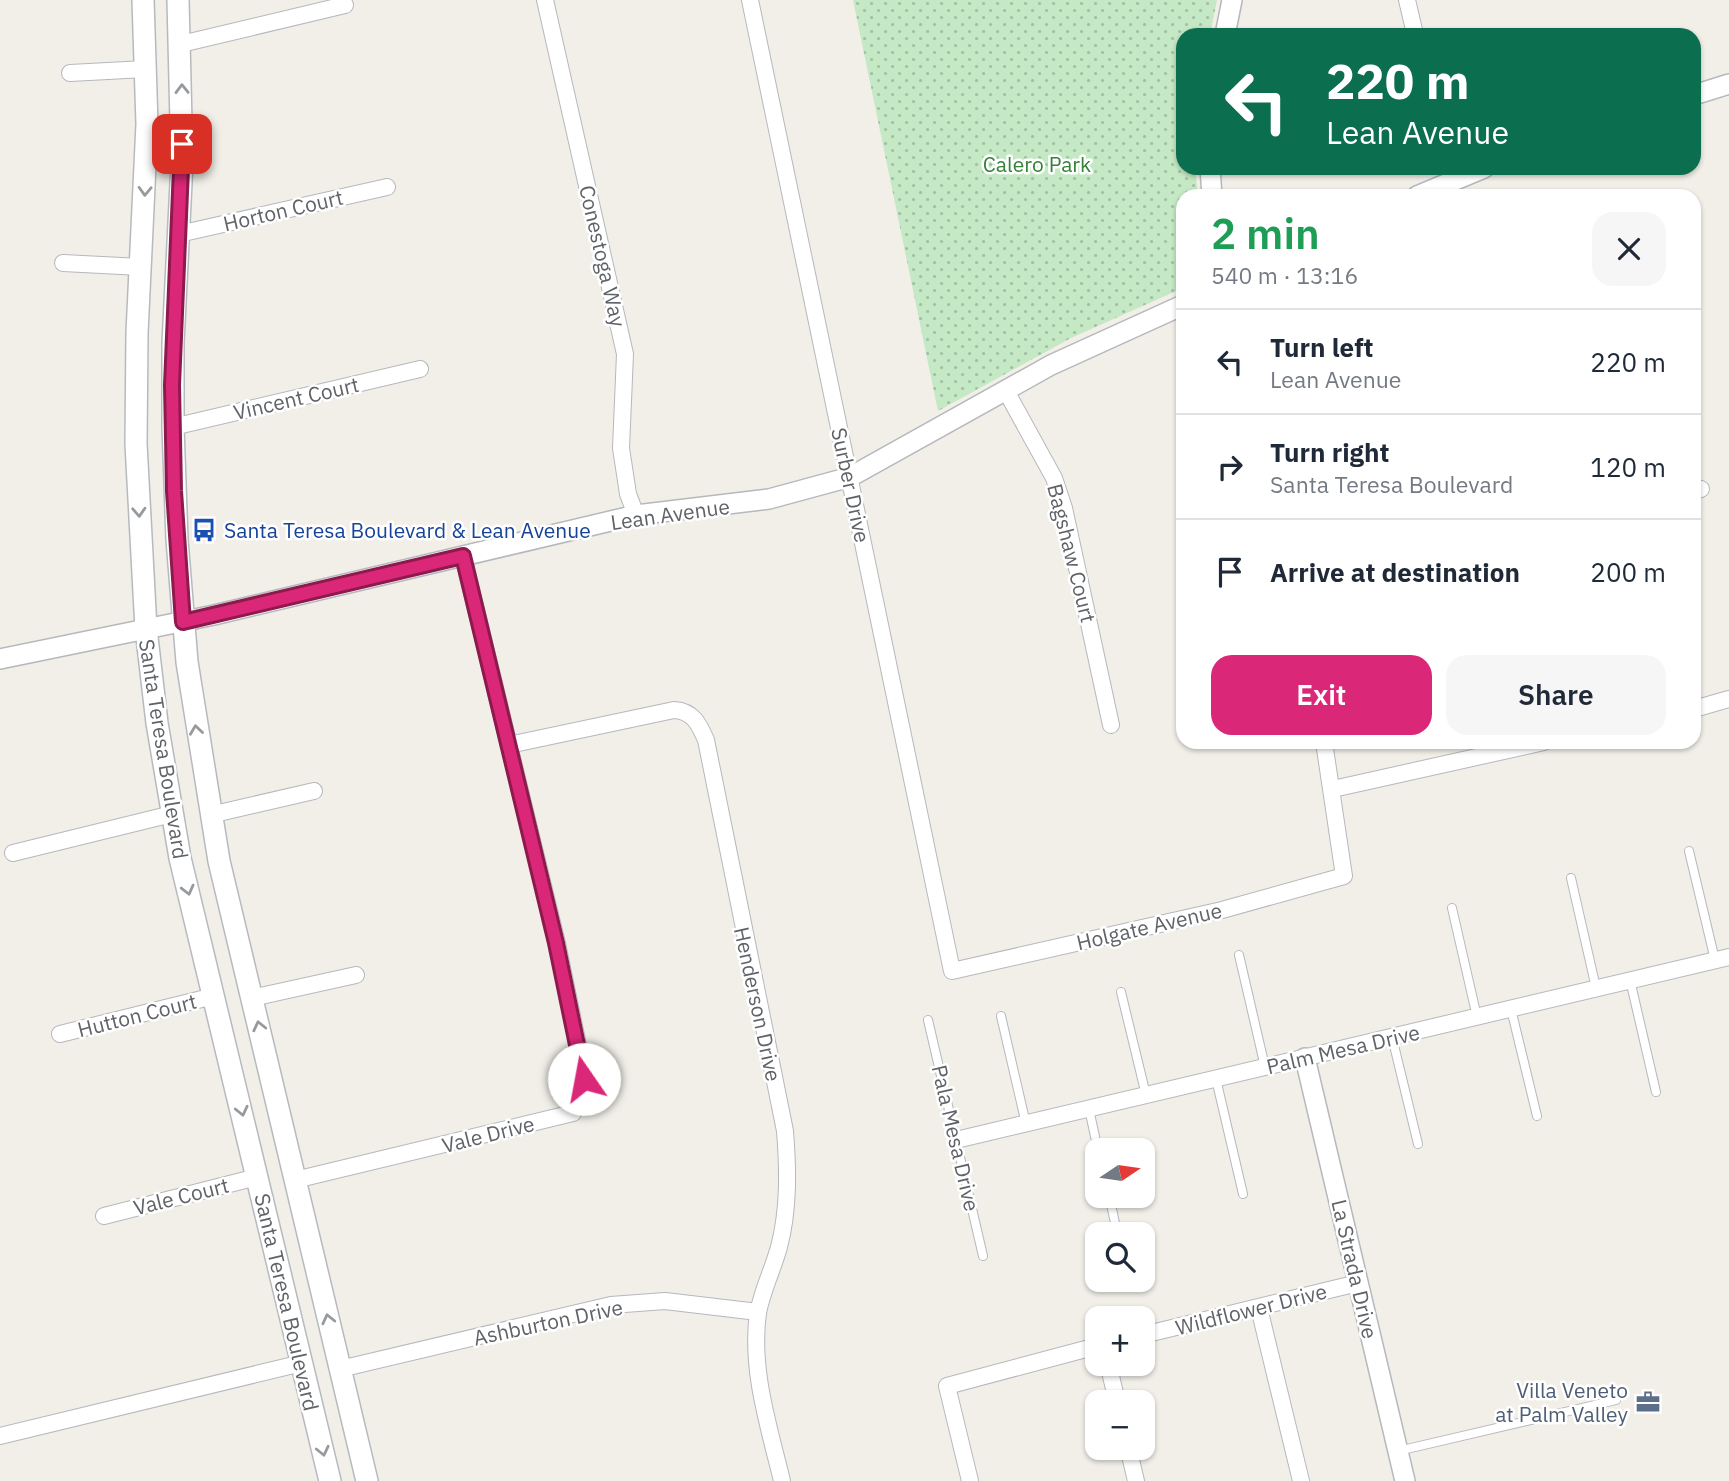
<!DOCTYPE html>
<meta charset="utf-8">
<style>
body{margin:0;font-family:"IBM Plex Sans",sans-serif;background:#f6f6f7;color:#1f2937;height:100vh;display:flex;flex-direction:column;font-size:26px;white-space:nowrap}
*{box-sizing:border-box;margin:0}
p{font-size:23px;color:#747a83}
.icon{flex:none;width:38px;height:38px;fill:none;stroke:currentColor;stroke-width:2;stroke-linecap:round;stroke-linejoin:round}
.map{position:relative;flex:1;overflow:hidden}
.panel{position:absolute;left:1176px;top:189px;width:525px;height:560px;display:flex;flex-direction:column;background:#fff;border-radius:21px;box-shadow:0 2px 5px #0004}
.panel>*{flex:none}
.top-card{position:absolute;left:1176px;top:28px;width:525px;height:147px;border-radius:21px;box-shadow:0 2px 5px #0004;background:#0b6e4f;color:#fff;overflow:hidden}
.needle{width:46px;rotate:77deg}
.fabs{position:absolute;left:1085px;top:1138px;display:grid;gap:14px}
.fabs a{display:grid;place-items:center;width:70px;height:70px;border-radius:14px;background:#fff;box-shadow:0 2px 5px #0004;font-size:35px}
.pin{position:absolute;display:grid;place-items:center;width:60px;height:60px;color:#fff;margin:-30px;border-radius:14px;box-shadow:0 4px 10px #0006}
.me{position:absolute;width:77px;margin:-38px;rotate:348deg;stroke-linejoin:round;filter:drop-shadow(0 0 5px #0008)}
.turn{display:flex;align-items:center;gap:24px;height:147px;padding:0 35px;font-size:32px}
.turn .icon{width:91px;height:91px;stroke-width:2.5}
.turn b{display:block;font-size:49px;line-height:60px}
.round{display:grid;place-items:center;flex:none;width:74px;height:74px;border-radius:21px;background:#f6f6f7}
.overview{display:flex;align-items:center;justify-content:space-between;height:119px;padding:0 35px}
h1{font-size:42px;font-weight:600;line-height:52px;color:#1e9e55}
.cta{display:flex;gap:14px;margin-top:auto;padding:14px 35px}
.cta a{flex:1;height:80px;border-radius:21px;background:#db2777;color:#fff;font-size:28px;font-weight:600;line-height:80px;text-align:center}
.cta a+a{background:#f6f6f7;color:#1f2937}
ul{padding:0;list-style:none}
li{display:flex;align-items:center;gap:21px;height:105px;padding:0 35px;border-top:2px solid #e0e1e3}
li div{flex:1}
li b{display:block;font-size:26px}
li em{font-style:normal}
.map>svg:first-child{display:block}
.park{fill:url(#park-dots)}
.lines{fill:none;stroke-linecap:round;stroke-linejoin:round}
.service-casing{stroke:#b5b8bc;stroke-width:10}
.minor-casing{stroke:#b5b8bc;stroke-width:18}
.tertiary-casing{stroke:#b5b8bc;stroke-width:22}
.secondary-casing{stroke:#b6babf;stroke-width:24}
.service{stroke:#fff;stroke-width:8}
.minor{stroke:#fff;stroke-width:16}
.tertiary{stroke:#fff;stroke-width:19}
.secondary{stroke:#fff;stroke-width:21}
.oneway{stroke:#979a9d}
.route-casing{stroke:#8e194d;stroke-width:18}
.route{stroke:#db2777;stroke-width:12}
.labels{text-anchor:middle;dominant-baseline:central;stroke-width:5;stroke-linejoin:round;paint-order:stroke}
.park-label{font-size:21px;fill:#348238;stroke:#fff}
.street-label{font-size:21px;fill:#5f6368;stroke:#fff}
.transit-label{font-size:21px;fill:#164399;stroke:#fff;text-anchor:start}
.service-label{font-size:21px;fill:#4e5e75;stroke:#fff;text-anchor:end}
</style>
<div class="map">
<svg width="1729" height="1481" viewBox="0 0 1729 1481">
<defs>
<pattern id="park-dots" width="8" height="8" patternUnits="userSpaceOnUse" patternTransform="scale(1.75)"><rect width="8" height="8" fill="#c5e8c5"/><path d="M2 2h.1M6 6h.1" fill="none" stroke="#a3c0a4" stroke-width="1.8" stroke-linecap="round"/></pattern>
</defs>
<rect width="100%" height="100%" fill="#f1efe8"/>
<!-- park -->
<path class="park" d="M853,0H1217L1210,35H1183V168H1195L1198,196H1183V288L1071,338L938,411Z"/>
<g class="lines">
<!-- service casing -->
<g class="service-casing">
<g id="service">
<path d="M1689,851L1715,960"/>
<path d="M1571,878L1596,988"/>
<path d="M1452,908L1477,1017"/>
<path d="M1239,955L1265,1067"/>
<path d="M1630,980L1656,1092"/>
<path d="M1121,992L1146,1095"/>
<path d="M1511,1009L1537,1116"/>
<path d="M1001,1016L1026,1124"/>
<path d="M928,1020L983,1256"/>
<path d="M1392,1037L1418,1144"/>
<path d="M1216,1079L1243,1194"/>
<path d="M1089,1109L1098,1150"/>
<path d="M1109,1195L1115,1223"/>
<path d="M1398,1451L1616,1400"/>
</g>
</g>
<!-- minor casing -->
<g class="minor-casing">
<g id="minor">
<path d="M545,0L625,354L621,448L628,494L636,515"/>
<path d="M750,0L952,971L1222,910L1344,876L1324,742"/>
<path d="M1407,0L1415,34"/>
<path d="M181,44L345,5"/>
<path d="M70,73L145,69"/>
<path d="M179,234L387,187"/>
<path d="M63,263L141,267"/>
<path d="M1006,391L1054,478L1064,508L1111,725"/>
<path d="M173,427L420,369"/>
<path d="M1694,491L1701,489"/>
<path d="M1694,709L1729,699"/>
<path d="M509,745L674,710C693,711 699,724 706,740L785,1131C788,1169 789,1209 779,1247C773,1269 762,1291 758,1313C750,1369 769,1427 782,1481"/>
<path d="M1333,789L1544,742"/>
<path d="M210,815L314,791"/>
<path d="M13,853L172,814"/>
<path d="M252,998L356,975"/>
<path d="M60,1034L214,996"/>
<path d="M956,1140L1729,957"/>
<path d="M295,1180L573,1113L585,1079L557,943L463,556"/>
<path d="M104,1216L257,1177"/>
<path d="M1259,1308L1301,1481"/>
<path d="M1143,1335L1358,1283"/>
<path d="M1108,1363L1117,1402"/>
<path d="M340,1369L611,1305L665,1301L758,1312"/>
<path d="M0,1436L302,1363"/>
<path d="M1128,1447L1136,1481"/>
<path d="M970,1481L947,1386L1097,1346"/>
</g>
</g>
<!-- tertiary casing -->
<g class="tertiary-casing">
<g id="tertiary">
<path d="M1225,35L1232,0"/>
<path d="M1694,95L1729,84"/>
<path d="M1210,168L1212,196"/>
<path d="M1417,196L1484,168"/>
<path d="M0,659L214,615L636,515L769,499L850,477L1051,365L1183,305"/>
<path d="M1305,1058L1405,1481"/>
</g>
</g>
<!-- secondary casing -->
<g class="secondary-casing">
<g id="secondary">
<path d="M143,0L147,124L137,333L136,444L146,629L157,723L180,858L330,1481"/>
<path d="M178,0L182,163L173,343V427L177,540L187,662L219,861L367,1481"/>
</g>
</g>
<!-- service -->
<use href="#service" class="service"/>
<!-- minor -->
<use href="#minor" class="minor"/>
<!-- tertiary -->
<use href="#tertiary" class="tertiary"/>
<!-- secondary -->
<use href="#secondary" class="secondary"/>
</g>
<!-- one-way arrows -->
<defs><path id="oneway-chevron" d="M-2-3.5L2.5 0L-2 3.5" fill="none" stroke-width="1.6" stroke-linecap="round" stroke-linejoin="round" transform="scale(1.75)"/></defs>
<g class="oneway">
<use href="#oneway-chevron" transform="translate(182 89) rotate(-91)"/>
<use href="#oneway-chevron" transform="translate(145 191) rotate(92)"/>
<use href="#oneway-chevron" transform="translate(139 512) rotate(87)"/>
<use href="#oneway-chevron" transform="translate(196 730) rotate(-98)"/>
<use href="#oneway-chevron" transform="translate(188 890) rotate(76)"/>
<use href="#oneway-chevron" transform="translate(259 1026) rotate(-103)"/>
<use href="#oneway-chevron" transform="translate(242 1111) rotate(77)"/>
<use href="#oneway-chevron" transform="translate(328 1319) rotate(-103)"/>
<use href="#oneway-chevron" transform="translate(323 1451) rotate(77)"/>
</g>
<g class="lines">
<!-- route casing -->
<g class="route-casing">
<path id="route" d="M182,144L172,385L174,491L183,622L463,556L556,943L584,1079"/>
</g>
<!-- route -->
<use href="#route" class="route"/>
</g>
<!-- icons -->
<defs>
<g id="bus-bare" transform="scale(1.89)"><path d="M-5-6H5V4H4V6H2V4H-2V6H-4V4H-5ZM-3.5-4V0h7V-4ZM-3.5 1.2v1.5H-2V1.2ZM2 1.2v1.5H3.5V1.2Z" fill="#1a4fb4" stroke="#fff" stroke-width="2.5" paint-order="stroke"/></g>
<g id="office-bare" transform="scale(1.89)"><path d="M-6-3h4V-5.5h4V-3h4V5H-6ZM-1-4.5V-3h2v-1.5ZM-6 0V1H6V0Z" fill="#5c6f8a" stroke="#fff" stroke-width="2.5" paint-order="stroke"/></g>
</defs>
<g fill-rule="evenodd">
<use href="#bus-bare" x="204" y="530"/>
<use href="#office-bare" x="1648" y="1402"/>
</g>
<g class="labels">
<!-- park labels -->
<g class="park-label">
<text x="1037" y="164">Calero Park</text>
</g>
<!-- street labels -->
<g class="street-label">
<text transform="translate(283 210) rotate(-13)">Horton Court</text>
<text transform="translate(603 256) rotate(77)">Conestoga Way</text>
<text transform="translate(296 398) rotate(-13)">Vincent Court</text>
<text transform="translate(851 485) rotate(78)">Surber Drive</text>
<text transform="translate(670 514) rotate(-8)">Lean Avenue</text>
<text transform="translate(1072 553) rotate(76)">Bagshaw Court</text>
<text transform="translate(164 749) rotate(81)">Santa Teresa Boulevard</text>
<text transform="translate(1149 926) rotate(-13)">Holgate Avenue</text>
<text transform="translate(758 1004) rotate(78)">Henderson Drive</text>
<text transform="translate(137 1015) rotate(-14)">Hutton Court</text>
<text transform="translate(1343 1049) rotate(-13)">Palm Mesa Drive</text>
<text transform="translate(488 1134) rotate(-14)">Vale Drive</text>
<text transform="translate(956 1138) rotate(77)">Pala Mesa Drive</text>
<text transform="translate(181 1196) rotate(-14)">Vale Court</text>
<text transform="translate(1355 1269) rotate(77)">La Strada Drive</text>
<text transform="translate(287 1302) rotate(77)">Santa Teresa Boulevard</text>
<text transform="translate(1251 1309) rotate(-14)">Wildflower Drive</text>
<text transform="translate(548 1322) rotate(-12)">Ashburton Drive</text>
</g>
<!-- transit labels -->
<g class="transit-label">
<text x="224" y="530">Santa Teresa Boulevard &amp; Lean Avenue</text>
</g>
<!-- service labels -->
<g class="service-label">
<text x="1628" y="1390">Villa Veneto<tspan x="1628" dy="24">at Palm Valley</tspan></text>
</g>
</g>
</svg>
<div class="fabs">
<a><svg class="needle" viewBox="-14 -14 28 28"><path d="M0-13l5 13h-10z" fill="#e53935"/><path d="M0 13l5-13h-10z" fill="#747a83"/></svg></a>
<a><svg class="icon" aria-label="search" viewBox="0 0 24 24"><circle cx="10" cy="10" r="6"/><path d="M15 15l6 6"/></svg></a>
<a>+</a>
<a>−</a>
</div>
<div class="pin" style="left:182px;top:144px;background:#d93025"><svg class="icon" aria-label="arrive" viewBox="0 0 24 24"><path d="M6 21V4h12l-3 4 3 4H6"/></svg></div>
<svg class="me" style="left:584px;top:1079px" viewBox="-20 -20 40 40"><circle r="19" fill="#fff"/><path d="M0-13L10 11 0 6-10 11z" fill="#db2777"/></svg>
<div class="top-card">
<div class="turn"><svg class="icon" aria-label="left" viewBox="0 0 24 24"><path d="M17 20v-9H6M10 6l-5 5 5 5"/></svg><div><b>220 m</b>Lean Avenue</div></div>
</div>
<section class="panel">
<div class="overview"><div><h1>2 min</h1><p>540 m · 13:16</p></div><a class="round"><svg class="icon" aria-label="close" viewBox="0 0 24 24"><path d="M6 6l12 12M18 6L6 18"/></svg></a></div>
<ul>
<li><svg class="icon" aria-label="left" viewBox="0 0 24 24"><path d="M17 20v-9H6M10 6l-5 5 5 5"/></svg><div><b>Turn left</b><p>Lean Avenue</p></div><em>220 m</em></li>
<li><svg class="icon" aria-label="right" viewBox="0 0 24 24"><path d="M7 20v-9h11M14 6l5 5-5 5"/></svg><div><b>Turn right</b><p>Santa Teresa Boulevard</p></div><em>120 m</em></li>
<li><svg class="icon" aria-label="arrive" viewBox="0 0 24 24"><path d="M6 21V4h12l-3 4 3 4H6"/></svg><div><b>Arrive at destination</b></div><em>200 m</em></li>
</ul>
<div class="cta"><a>Exit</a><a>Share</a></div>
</section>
</div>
